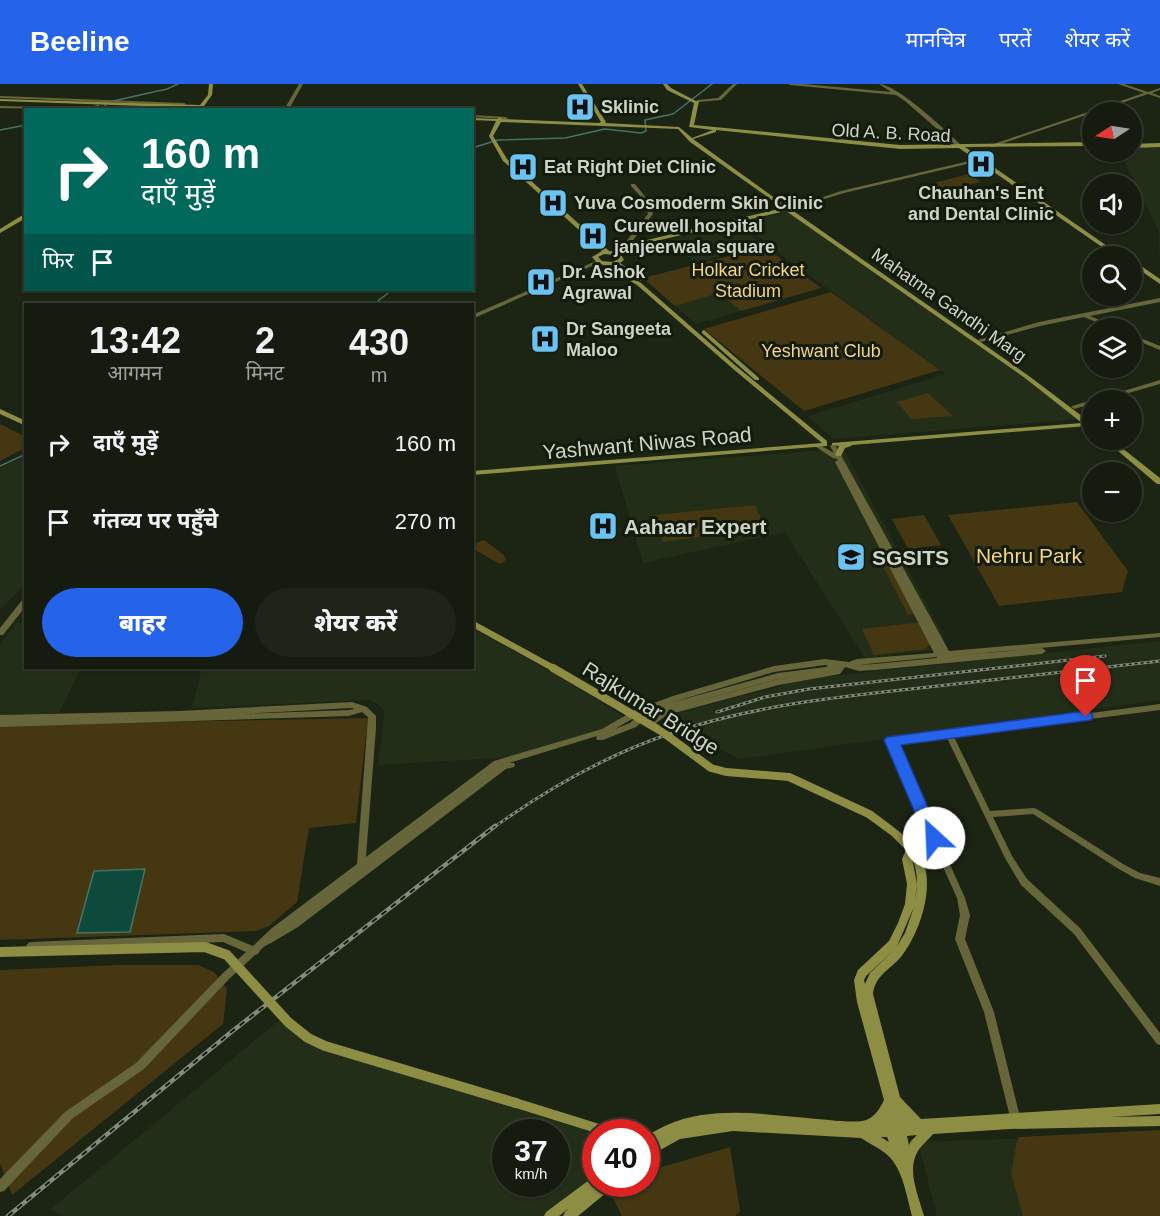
<!DOCTYPE html>
<html lang="hi">
<meta charset="utf-8">
<style>
body{margin:0;font-family:Helvetica,"Noto Sans Devanagari",sans-serif;background:#1e2418;color:#f1f3f6;height:100vh;display:flex;flex-direction:column;font-size:22px;white-space:nowrap}
*{box-sizing:border-box;margin:0}
p{font-size:20px;color:#9da19e}
.icon{flex:none;width:33px;height:33px;fill:none;stroke:currentColor;stroke-width:2;stroke-linecap:round;stroke-linejoin:round}
.map{position:relative;flex:1;overflow:hidden}
.drawer{position:absolute;left:24px;top:219px;width:450px;height:366px;display:flex;flex-direction:column;background:#151b0f;border-radius:0px;box-shadow:0 2px 4px #0004,0 0 0 2px #34392f}
.drawer>*{flex:none}
.hud{position:absolute;left:24px;top:24px;width:450px;height:183px;border-radius:0px;box-shadow:0 2px 4px #0004,0 0 0 2px #34392f;background:#00695c;color:#fff;overflow:hidden}
.needle{width:39px;rotate:258deg}
.buttons{position:absolute;left:1082px;top:18px;display:grid;gap:12px}
.buttons a{display:grid;place-items:center;width:60px;height:60px;border-radius:50%;background:#151b0f;box-shadow:0 2px 4px #0004,0 0 0 2px #34392f;font-size:30px}
.speed{position:absolute;left:492px;top:1035px;display:flex;gap:12px;font-size:30px;font-weight:700;text-align:center}
.speed>*{display:grid;place-content:center;width:78px;height:78px;border-radius:50%;background:#151b0f;box-shadow:0 2px 4px #0004,0 0 0 2px #34392f;line-height:1}
.speed small{font-size:15px;font-weight:400}
.speed .limit{border:9px solid #d22;background:#fff;color:#111}
.pin{position:absolute;display:grid;place-items:center;width:51px;height:51px;color:#fff;margin:-62px -26px;border-radius:50% 50% 50% 0;rotate:-45deg;box-shadow:0 0 6px #0007}
.pin .icon{rotate:45deg}
.me{position:absolute;width:66px;margin:-33px;rotate:335deg;stroke-linejoin:round;filter:drop-shadow(0 0 4px #0008)}
.turn{display:flex;align-items:center;gap:21px;height:126px;padding:0 18px;font-size:27px}
.turn .icon{width:78px;height:78px;stroke-width:2.5}
.turn b{display:block;font-size:42px;line-height:51px}
.then{display:flex;align-items:center;height:57px;padding:0 18px;background:#0003;gap:12px;font-size:22px}
.eta{display:flex;justify-content:space-evenly;align-items:center;height:102px;text-align:center}
.eta b{font-size:36px;font-weight:800;line-height:42px}
.primary-button{display:flex;gap:12px;margin-top:auto;padding:12px 18px}
.primary-button a{flex:1;height:69px;border-radius:36px;background:#2563eb;color:#fff;font-size:24px;font-weight:800;line-height:69px;text-align:center}
.primary-button a+a{background:#1e2418;color:#f1f3f6}
ul{padding:0;list-style:none}
li{display:flex;align-items:center;gap:18px;height:78px;padding:0 18px}
li div{flex:1}
li b{display:block;font-size:22px}
li em{font-style:normal}
header{display:flex;align-items:center;gap:36px;box-sizing:border-box;height:84px;padding:0 30px;background:#2563eb;color:#fff}
header strong{font-size:28px}
nav{display:flex;gap:33px;margin-inline-start:auto;font-size:21px}
.map>svg:first-child{display:block}
.built{fill:#232e18;fill-rule:evenodd}
.green{fill:#453712}
.water{fill:#0d4a3b;stroke:#477366;stroke-width:1.5}
.lines{fill:none;stroke-linecap:round;stroke-linejoin:round}
.stream{stroke:#477366;stroke-width:1.5}
.tertiary{fill:#66663a;fill-rule:evenodd}
.secondary{fill:#8d8d44;fill-rule:evenodd}
.rail-far1-casing{stroke:#848b7e;stroke-width:3}
.rail-casing{stroke:#848b7e;stroke-width:4.5}
.rail-far1{stroke:#131b0b;stroke-width:1.5;stroke-dasharray:3;stroke-linecap:butt}
.rail{stroke:#131b0b;stroke-width:2;stroke-dasharray:6;stroke-linecap:butt}
.secondary-bridge-far1{stroke:#8d8d44;stroke-width:8}
.secondary-bridge{stroke:#8d8d44;stroke-width:10}
.route{fill:#2563eb;stroke:#184099;stroke-width:1.5}
.labels{text-anchor:middle;dominant-baseline:central;stroke-width:6;stroke-linejoin:round;paint-order:stroke}
.far-poi-label{font-size:18px;font-weight:bold;fill:#ced4c9;stroke:#131b0b;text-anchor:start}
.far-street-label{font-size:18px;fill:#ced4c9;stroke:#131b0b}
.far-park-label{font-size:18px;fill:#f7d47e;stroke:#131b0b}
.street-label{font-size:21px;fill:#ced4c9;stroke:#131b0b}
.poi-label{font-size:21px;font-weight:bold;fill:#ced4c9;stroke:#131b0b;text-anchor:start}
.park-label{font-size:21px;fill:#f7d47e;stroke:#131b0b}
</style>
<header>
<strong>Beeline</strong>
<nav><a>मानचित्र</a><a>परतें</a><a>शेयर करें</a></nav>
</header>
<div class="map">
<svg width="1160" height="1132" viewBox="0 0 1160 1132">
<rect width="100%" height="100%" fill="#1c2414"/>
<!-- built -->
<g class="built">
<path d="M1131,63H1160V196L1159,148L1120,68H1131Z"/>
<path d="M790,128L1031,296L1080,335L833,355L808,332L946,290L781,171L741,138Z"/>
<path d="M735,140L763,161L696,179L668,156Z"/>
<path d="M719,209L741,227L696,240L675,222Z"/>
<path d="M839,365L845,368L942,549L945,558L939,565L865,574L785,448L643,479L615,382Z"/>
<path d="M25,373V500L0,526V384Z"/>
<path d="M25,538L26,584H81L59,629L0,631V560L16,539Z"/>
<path d="M473,545L545,584L628,635L609,646L514,673L378,681L384,633L383,625L371,616L192,624L202,584H472Z"/>
<path d="M1160,557V616L740,675L698,654L674,630L792,599L823,593Z"/>
<path d="M282,934L294,948L596,1048L595,1093L547,1132H63L51,1125ZM506,1048H556V1100H506Z"/>
<path d="M1065,1053L1160,1132H937L918,1058Z"/>
</g>
<!-- green -->
<g class="green">
<path d="M969,90L981,98L938,108L926,101Z"/>
<path d="M765,163L821,204L741,227L719,209L675,222L643,194Z"/>
<path d="M831,208L940,286L804,327L704,245Z"/>
<path d="M928,309L953,332L911,335L897,318Z"/>
<path d="M0,340L26,353L25,364L0,377Z"/>
<path d="M1077,418L1128,487L1122,508L999,522L948,431Z"/>
<path d="M755,421L763,440L712,451L663,458L655,431Z"/>
<path d="M924,431L941,461L908,465L892,435Z"/>
<path d="M484,456L504,471L506,476L500,480L473,465V460Z"/>
<path d="M890,477L918,530L908,531L881,478Z"/>
<path d="M922,538L931,559L926,565L874,571L862,545Z"/>
<path d="M368,634L356,739L309,744L297,818L269,842L256,847L0,856V641Z"/>
<path d="M119,881H198L214,888L227,905L223,940L12,1111L0,1079V886Z"/>
<path d="M1160,1046V1132H1023L1011,1089L1018,1053Z"/>
<path d="M730,1063L740,1127L735,1132H622L613,1114L636,1100H646L647,1093L662,1083Z"/>
</g>
<!-- water -->
<path class="water" d="M145,785L130,848L77,849L94,787Z"/>
<g class="lines">
<!-- stream -->
<g class="stream">
<path d="M113,17L167,5L178,0"/>
<path d="M100,26L106,21"/>
<path d="M0,46L26,41"/>
<path d="M472,64L498,56L565,54L605,45L641,49L646,47L645,36L673,30L712,0"/>
<path d="M374,220L392,206"/>
<path d="M0,382L26,370"/>
</g>
<!-- tertiary -->
<g class="tertiary">
<path d="M299,0H303L289,25H285V24Z"/>
<path d="M733,0H737L721,16L698,18L696,17L698,16L718,14Z"/>
<path d="M788,0H804L891,8L879,0C897,0 949,49 963,63L959,64L905,17L896,11L790,1Z"/>
<path d="M1118,0H1124L1148,8L1160,4V6L1152,9L1160,12V14L1148,10L992,63L988,62L1144,9Z"/>
<path d="M0,12L184,19L186,20L184,21L0,14Z"/>
<path d="M97,21H99V23L93,26L0,24V22L89,24Z"/>
<path d="M472,31L506,33L508,34L506,35L472,33Z"/>
<path d="M982,74H984V76L844,109L792,125L790,124L841,107Z"/>
<path d="M631,100H635L647,115L653,130L630,160L628,161L625,159L648,130L643,115L631,102Z"/>
<path d="M596,177L601,178L472,235V231Z"/>
<path d="M1160,214V218L1090,232L1117,243V244H1111L1084,233L1040,242L981,258L978,256L1039,238Z"/>
<path d="M1131,250L1160,262V266L1131,254Z"/>
<path d="M1160,296V300L1104,316H1096L1097,315Z"/>
<path d="M1092,316H1093H1092V320L1074,325L1071,323L1072,322Z"/>
<path d="M818,360L834,369L830,362L833,360L836,362L949,567L1160,549V553L952,572L1042,564L1046,567L1042,570L875,586L859,587L845,583L840,590L779,601L667,631L652,642H646L645,640L646,638L659,629L647,633L636,643L603,656H597L596,654L597,652L509,679H514L515,681L514,683L506,685L298,843L271,859C266,861 261,864 258,870L255,871L229,895L144,985L73,1034L4,1107L0,1108V1095L65,1028L136,979L223,889L246,868L223,858L31,866L28,865L26,862L28,859L31,858L224,850L253,862L272,844L357,780L368,633L362,628L349,632L0,643V637L34,636L0,637V631L179,627L352,618L367,623L376,632V644L366,773L494,677L602,645L635,626L673,612L774,582L825,575L849,578L857,575L934,569L835,378L838,376L837,375L833,374L816,363L815,362ZM937,573V574L875,580L857,581ZM825,581H828L826,583L778,589L670,619L774,588ZM804,591L779,595L676,623L778,595ZM352,624L354,625L349,626L241,630ZM639,631L630,639L615,645Z"/>
<path d="M23,515H26V522L3,551H0V544Z"/>
<path d="M1160,620V626L954,653L990,727L1034,724L1037,725L1123,780L1140,789L1160,794V802L1135,794L1117,784L1033,730L993,733L1012,772L1027,795L1080,844L1160,949V961L1157,960L1074,850L1021,801L1005,774L947,654L896,660L965,814L970,831L965,855L994,928L1021,1037L1020,1040L1016,1042L1012,1040L1011,1037L984,928L955,855L960,831L957,814L887,658L888,656L891,655L944,648L945,646L948,645L952,647Z"/>
</g>
<!-- secondary -->
<g class="secondary">
<path d="M209,0H213L212,11L204,22L335,26L200,24L0,17V15L200,21L208,11Z"/>
<path d="M578,0H582L606,38L605,39L679,43L692,54L713,46L689,43L694,19L667,6L663,0H667L671,4L696,17H699L694,41L900,61L1092,58V62L965,63L1120,171L1121,172H1115L959,64L900,65L716,46V48L693,55L786,122V124H789L1029,292L1091,339L1092,345L1087,342L852,361L851,362L845,364L841,372H837L835,371L839,362L832,361V359L1082,339L1025,294L786,127L634,162L621,171L624,176L620,179L643,195V197H639L616,181L613,182L641,199L736,282L827,357V362L472,391V387L822,359L732,284L637,201L604,181L598,180L592,173L602,167L503,77L489,52L496,37L472,36V34L497,35L500,33L502,35L599,39L601,38ZM501,38L678,45L690,58L783,124L630,160L618,168L609,167L507,75L493,52ZM604,170L614,171L618,175L613,178L602,177L598,173Z"/>
<path d="M1160,59V63L1131,64V60Z"/>
<path d="M26,129V134L0,149V145Z"/>
<path d="M1131,175L1160,195V200L1131,180Z"/>
<path d="M704,246L759,294V296H755L702,249V247Z"/>
<path d="M0,325L26,337V342L0,330Z"/>
<path d="M1105,356H1112L1160,394V400H1157Z"/>
<path d="M472,536L556,582L557,584L556,586H550L472,543Z"/>
<path d="M869,726L872,727C889,740 909,752 920,771C937,799 920,850 900,874C889,886 875,892 873,910L900,1013L921,1035L1160,1020V1030L1110,1033L1160,1032V1042L1010,1045L933,1050C929,1055 924,1059 920,1064C905,1084 918,1110 924,1132H912C907,1114 904,1092 893,1077C885,1066 871,1061 861,1054L733,1047L680,1055L646,1074V1052C653,1048 660,1044 667,1041C710,1022 762,1030 807,1034C822,1035 849,1039 862,1037C874,1035 879,1026 884,1016L857,918L854,896L858,886L889,857L898,839L905,820L907,800L902,775L906,766L892,752L866,733L864,730L866,727ZM912,774C918,788 918,801 915,816L917,800ZM914,823L905,849L897,862ZM896,864L870,889L865,900L864,896L866,892ZM917,1051L911,1057L909,1061L907,1052ZM881,1053H887L889,1058Z"/>
<path d="M516,1014L609,1043L613,1044L615,1048L596,1049L516,1024L512,1023L510,1019L512,1015Z"/>
<path d="M596,1091V1100H614L612,1104L578,1132H563L565,1128L569,1124L559,1132H544L546,1128Z"/>
</g>
<!-- rail-far1 casing -->
<g class="rail-far1-casing">
<g id="rail-far1">
<path d="M717,628L765,613L809,605L1105,572"/>
<path d="M493,744C547,705 607,671 669,650C750,622 836,613 920,604C1000,595 1080,586 1160,577"/>
</g>
</g>
<!-- rail casing -->
<g class="rail-casing">
<path id="rail" d="M8,1132L230,949L495,742"/>
</g>
<!-- rail-far1 -->
<use href="#rail-far1" class="rail-far1"/>
<!-- rail -->
<use href="#rail" class="rail"/>
<!-- secondary-bridge-far1 -->
<path class="secondary-bridge-far1" d="M553,584L661,647L711,684L726,688L789,693L869,730"/>
<!-- secondary-bridge -->
<path class="secondary-bridge" d="M0,868L205,863L227,871L288,938L308,954L325,962L516,1019"/>
</g>
<!-- route -->
<path class="route" d="M1086,627L1091,629L1093,633L1091,636L901,661L941,754L939,759H928L884,656L887,653Z"/>
<!-- icons -->
<defs>
<g id="hospital-square" transform="scale(1.5)"><rect x="-9" y="-9" width="18" height="18" rx="4" fill="#6bc3f2" stroke="#131b0b"/><path d="M-5-5h3v3.5h4V-5h3V5h-3V1.5h-4V5h-3Z" fill="#111"/></g>
<g id="university-square" transform="scale(1.5)"><rect x="-9" y="-9" width="18" height="18" rx="4" fill="#6bc3f2" stroke="#131b0b"/><path d="M0-5L7-2L0 1L-7-2ZM-4 1L0 2.5L4 1V4Q0 6-4 4Z" fill="#111"/></g>
</defs>
<g fill-rule="evenodd">
<use href="#hospital-square" x="580" y="23"/>
<use href="#hospital-square" x="981" y="80"/>
<use href="#hospital-square" x="523" y="83"/>
<use href="#hospital-square" x="553" y="119"/>
<use href="#hospital-square" x="593" y="152"/>
<use href="#hospital-square" x="541" y="198"/>
<use href="#hospital-square" x="545" y="255"/>
<use href="#hospital-square" x="603" y="442"/>
<use href="#university-square" x="851" y="473"/>
</g>
<g class="labels">
<!-- far-poi labels -->
<g class="far-poi-label">
<text x="601" y="23">Sklinic</text>
<text x="544" y="83">Eat Right Diet Clinic</text>
<text x="981" y="109" text-anchor="middle">Chauhan's Ent<tspan x="981" dy="21">and Dental Clinic</tspan></text>
<text x="574" y="119">Yuva Cosmoderm Skin Clinic</text>
<text x="614" y="142">Curewell hospital<tspan x="614" dy="21">janjeerwala square</tspan></text>
<text x="562" y="188">Dr. Ashok<tspan x="562" dy="21">Agrawal</tspan></text>
<text x="566" y="245">Dr Sangeeta<tspan x="566" dy="21">Maloo</tspan></text>
</g>
<!-- far-street labels -->
<g class="far-street-label">
<text transform="translate(891 49) rotate(3)">Old A. B. Road</text>
<text transform="translate(949 221) rotate(35)">Mahatma Gandhi Marg</text>
</g>
<!-- far-park labels -->
<g class="far-park-label">
<text x="748" y="186">Holkar Cricket<tspan x="748" dy="21">Stadium</tspan></text>
<text x="821" y="267">Yeshwant Club</text>
</g>
<!-- street labels -->
<g class="street-label">
<text transform="translate(647 359) rotate(-5)">Yashwant Niwas Road</text>
<text transform="translate(651 624) rotate(32)">Rajkumar Bridge</text>
</g>
<!-- poi labels -->
<g class="poi-label">
<text x="624" y="442">Aahaar Expert</text>
<text x="872" y="473">SGSITS</text>
</g>
<!-- park labels -->
<g class="park-label">
<text x="1029" y="471">Nehru Park</text>
</g>
</g>
</svg>
<div class="buttons">
<a><svg class="needle" viewBox="-14 -14 28 28"><path d="M0-13l5 13h-10z" fill="#e53935"/><path d="M0 13l5-13h-10z" fill="#9da19e"/></svg></a>
<a><svg class="icon" aria-label="sound" viewBox="0 0 24 24"><path d="M4 9h4l5-4v14l-5-4H4zM17 9q2 3 0 6"/></svg></a>
<a><svg class="icon" aria-label="search" viewBox="0 0 24 24"><circle cx="10" cy="10" r="6"/><path d="M15 15l6 6"/></svg></a>
<a><svg class="icon" aria-label="layers" viewBox="0 0 24 24"><path d="M12 4l9 5-9 5-9-5zM3 14l9 5 9-5"/></svg></a>
<a>+</a>
<a>−</a>
</div>
<div class="speed"><div>37<small>km/h</small></div><div class="limit">40</div></div>
<div class="pin" style="left:1086px;top:633px;background:#d93025"><svg class="icon" aria-label="arrive" viewBox="0 0 24 24"><path d="M6 21V4h12l-3 4 3 4H6"/></svg></div>
<svg class="me" style="left:934px;top:754px" viewBox="-20 -20 40 40"><circle r="19" fill="#fff"/><path d="M0-13L10 11 0 6-10 11z" fill="#2563eb"/></svg>
<div class="hud">
<div class="turn"><svg class="icon" aria-label="right" viewBox="0 0 24 24"><path d="M7 20v-9h11M14 6l5 5-5 5"/></svg><div><b>160 m</b>दाएँ मुड़ें</div></div>
<div class="then">फिर<svg class="icon" aria-label="arrive" viewBox="0 0 24 24"><path d="M6 21V4h12l-3 4 3 4H6"/></svg></div>
</div>
<section class="drawer">
<div class="eta">
<div><b>13:42</b><p>आगमन</p></div>
<div><b>2</b><p>मिनट</p></div>
<div><b>430</b><p>m</p></div>
</div>
<ul>
<li><svg class="icon" aria-label="right" viewBox="0 0 24 24"><path d="M7 20v-9h11M14 6l5 5-5 5"/></svg><div><b>दाएँ मुड़ें</b></div><em>160 m</em></li>
<li><svg class="icon" aria-label="arrive" viewBox="0 0 24 24"><path d="M6 21V4h12l-3 4 3 4H6"/></svg><div><b>गंतव्य पर पहुँचे</b></div><em>270 m</em></li>
</ul>
<div class="primary-button"><a>बाहर</a><a>शेयर करें</a></div>
</section>
</div>
